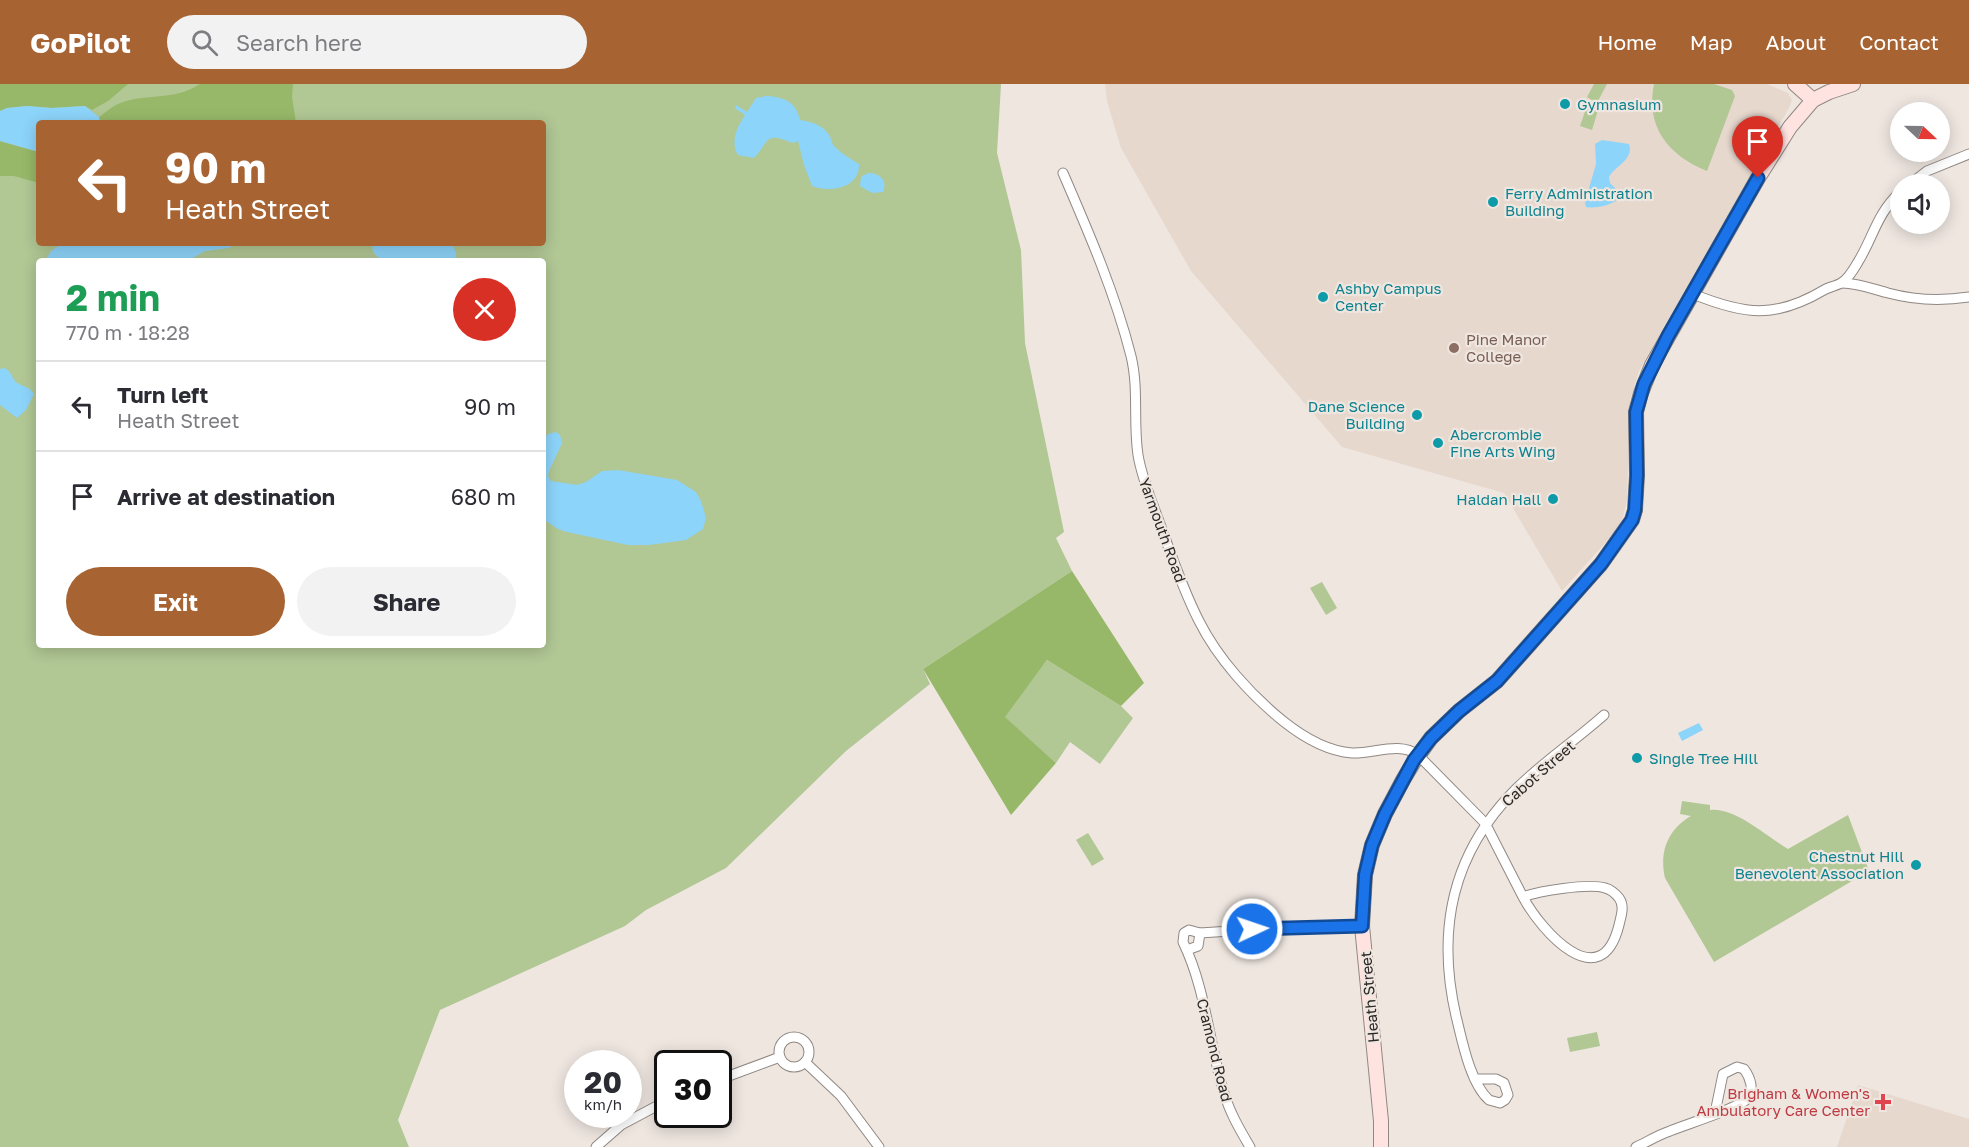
<!DOCTYPE html>
<meta charset="utf-8">
<style>
body{margin:0;font-family:"Golos Text",sans-serif;background:#f2f2f3;color:#2b2b33;height:100vh;display:flex;flex-direction:column;font-size:22px;white-space:nowrap}
*{box-sizing:border-box;margin:0}
p{font-size:20px;color:#7c7c81}
.icon{flex:none;width:33px;height:33px;fill:none;stroke:currentColor;stroke-width:2;stroke-linecap:round;stroke-linejoin:round}
.map{position:relative;flex:1;overflow:hidden}
.side{position:absolute;left:36px;top:174px;width:510px;height:390px;display:flex;flex-direction:column;background:#fff;border-radius:6px;box-shadow:0 3px 15px #0003}
.side>*{flex:none}
.guide{position:absolute;left:36px;top:36px;width:510px;height:126px;border-radius:6px;box-shadow:0 3px 15px #0003;background:#a76332;color:#fff;overflow:hidden}
.needle{width:39px;rotate:112deg}
.tools{position:absolute;left:1890px;top:18px;display:grid;gap:12px}
.tools a{display:grid;place-items:center;width:60px;height:60px;border-radius:50%;background:#fff;box-shadow:0 3px 15px #0003;font-size:30px}
.speed{position:absolute;left:564px;top:966px;display:flex;gap:12px;font-size:30px;font-weight:700;text-align:center}
.speed>*{display:grid;place-content:center;width:78px;height:78px;border-radius:50%;background:#fff;box-shadow:0 3px 15px #0003;line-height:1}
.speed small{font-size:15px;font-weight:400}
.speed .limit{border:3px solid #111;border-radius:9px;background:#fff;color:#111}
.pin{position:absolute;display:grid;place-items:center;width:51px;height:51px;color:#fff;margin:-62px -26px;border-radius:50% 50% 50% 0;rotate:-45deg;box-shadow:0 0 6px #0007}
.pin .icon{rotate:45deg}
.me{position:absolute;width:66px;margin:-33px;rotate:87deg;stroke-linejoin:round;filter:drop-shadow(0 0 4px #0008)}
.turn{display:flex;align-items:center;gap:21px;height:126px;padding:0 30px;font-size:27px}
.turn .icon{width:78px;height:78px;stroke-width:2.5}
.turn b{display:block;font-size:42px;line-height:51px}
.round{display:grid;place-items:center;flex:none;width:63px;height:63px;border-radius:32px;background:#f2f2f3}
.summary{display:flex;align-items:center;justify-content:space-between;height:102px;padding:0 30px}
h1{font-size:36px;font-weight:700;line-height:45px;color:#1e9e55}
.cta{display:flex;gap:12px;margin-top:auto;padding:12px 30px}
.cta a{flex:1;height:69px;border-radius:36px;background:#a76332;color:#fff;font-size:24px;font-weight:700;line-height:69px;text-align:center}
.cta a+a{background:#f2f2f3;color:#2b2b33}
ul{padding:0;list-style:none}
li{display:flex;align-items:center;gap:18px;height:90px;padding:0 30px;border-top:2px solid #e1e1e2}
li div{flex:1}
li b{display:block;font-size:22px}
li em{font-style:normal}
header{display:flex;align-items:center;gap:36px;box-sizing:border-box;height:84px;padding:0 30px;background:#a76332;color:#fff}
header strong{font-size:28px}
nav{display:flex;gap:33px;margin-inline-start:auto;font-size:21px}
.search{width:420px;height:54px;background:#f2f2f3;display:flex;align-items:center;gap:15px;box-sizing:border-box;padding:0 21px;border-radius:33px;color:#7c7c81;font-size:22px}
.map>svg:first-child{display:block}
.built{fill:#e7d8ce}
.green{fill:#b1c794;fill-rule:evenodd}
.forest{fill:#97b869}
.water{fill:#8dd4fa}
.lines{fill:none;stroke-linecap:round;stroke-linejoin:round}
.street-casing{stroke:#908883;stroke-width:11}
.secondary-casing{stroke:#908883;stroke-width:16}
.street{stroke:#fff;stroke-width:9}
.secondary{stroke:#ffe3e1;stroke-width:14}
.route-casing{stroke:#114b97;stroke-width:15}
.route{stroke:#1a73e8;stroke-width:10}
.culture-dot{fill:#0f9aa8;stroke:#efe6e0;stroke-width:2}
.education-dot{fill:#8d6e63;stroke:#efe6e0;stroke-width:2}
.health-dot{fill:#e0444e;stroke:#efe6e0;stroke-width:2}
.labels{text-anchor:middle;dominant-baseline:central;stroke-width:4.5;stroke-linejoin:round;paint-order:stroke}
.culture-label{font-size:15px;fill:#0d838f;stroke:#efe6e0;text-anchor:start}
.education-label{font-size:15px;fill:#785e54;stroke:#efe6e0;text-anchor:start}
.street-label{font-size:15px;fill:#2b2826;stroke:#efe6e0}
.health-label{font-size:15px;fill:#be3a42;stroke:#efe6e0;text-anchor:end}
</style>
<header>
<strong>GoPilot</strong>
<div class="search"><svg class="icon" aria-label="search" viewBox="0 0 24 24"><circle cx="10" cy="10" r="6"/><path d="M15 15l6 6"/></svg>Search here</div>
<nav><a>Home</a><a>Map</a><a>About</a><a>Contact</a></nav>
</header>
<div class="map">
<svg width="1969" height="1063" viewBox="0 0 1969 1063">
<rect width="100%" height="100%" fill="#efe6e0"/>
<!-- built -->
<g class="built">
<path d="M1105,0H1767L1788,9L1792,16L1789,24L1639,287L1630,316L1627,416L1623,433L1616,447L1562,507L1504,409L1342,363L1191,187L1121,64L1107,17Z"/>
<path d="M1858,1001L1969,1035V1063H1837Z"/>
</g>
<!-- green -->
<g class="green">
<path d="M0,0H1001L997,69L1021,166L1025,259L1064,448L1056,454L1072,487L923,585L930,600L846,667L726,784L646,826L625,842L440,926L398,1036L409,1063H0ZM39,39H543V159H39ZM39,177H543V561H39Z"/>
<path d="M1594,0H1607L1597,19L1587,13Z"/>
<path d="M1654,0H1714L1732,6L1735,12L1707,87C1669,72 1645,43 1654,0Z"/>
<path d="M1588,19L1599,23L1592,46L1580,42Z"/>
<path d="M1322,498L1337,524L1326,531L1310,504Z"/>
<path d="M1047,576L1121,622L1133,634L1100,680L1070,658L1056,679L1004,633Z"/>
<path d="M1682,717L1710,721V726C1735,723 1766,752 1788,765L1848,731L1869,787L1714,878L1665,794C1659,768 1668,745 1691,732L1680,730Z"/>
<path d="M1088,749L1104,775L1092,782L1076,756Z"/>
<path d="M1597,948L1600,962L1570,968L1567,954Z"/>
</g>
<!-- forest -->
<g class="forest">
<path d="M0,0H128L108,17L92,26L85,22L52,24L27,22L7,24L0,27Z"/>
<path d="M200,0H293L292,13L296,39H100L99,33C105,29 111,23 118,20C146,8 173,18 200,0Z"/>
<path d="M0,57L39,68V99L14,92H0Z"/>
<path d="M1072,487L1144,599L1121,622L1047,576L1005,633L1056,679L1011,731L923,585Z"/>
</g>
<!-- water -->
<g class="water">
<path d="M766,12C785,13 796,18 800,36C811,38 822,40 829,51C832,55 831,59 835,63C842,70 851,75 859,80C860,104 830,109 812,102L804,81L798,57L793,59C764,48 771,55 754,74L738,71C730,58 737,43 745,31L735,24L736,21L747,28L756,14Z"/>
<path d="M27,22L52,24L85,22L99,33L100,39H39V68L0,57V27L7,24Z"/>
<path d="M1602,56L1629,60C1634,76 1616,81 1609,93L1610,99L1619,108L1620,114C1612,121 1596,125 1586,123L1585,118L1596,80L1595,60Z"/>
<path d="M868,89C879,89 888,96 883,108L872,109L860,102L861,93Z"/>
<path d="M63,159H255L244,162L237,159L229,164L205,167L187,177H45L51,167Z"/>
<path d="M372,159H451L456,168V177H382L373,168Z"/>
<path d="M4,284C12,287 11,294 17,299C24,303 29,302 34,310L26,326L17,334L0,321V285Z"/>
<path d="M556,348L560,351L562,359L549,387L548,392L551,397L577,401L586,398L602,387L618,386L677,396L696,408L701,417L706,434L703,445L686,456L649,461H628L567,448L558,445L543,435V356L548,350Z"/>
<path d="M1699,639L1703,646L1682,657L1678,649Z"/>
</g>
<g class="lines">
<!-- street casing -->
<g class="street-casing">
<g id="street">
<path d="M1063,89C1089,149 1115,209 1131,272C1139,305 1133,338 1138,371C1142,395 1152,418 1160,440C1172,473 1183,506 1199,537C1218,575 1251,611 1283,637C1303,653 1326,667 1352,669C1374,670 1399,657 1418,671L1485,739L1523,813C1539,807 1588,799 1605,804C1610,805 1616,810 1619,814C1625,822 1621,832 1619,841C1601,914 1541,847 1523,813"/>
<path d="M1910,100L1927,87L1969,70"/>
<path d="M1842,199C1858,199 1873,205 1888,209C1914,216 1943,217 1969,213"/>
<path d="M1693,210C1745,231 1775,235 1824,206C1829,203 1836,202 1841,199C1847,196 1854,185 1858,178C1874,152 1876,131 1900,108"/>
<path d="M1187,866L1198,862L1200,849"/>
<circle cx="794" cy="968" r="15"/>
<path d="M805,978L841,1012L879,1063"/>
<path d="M1476,995H1496L1504,999L1508,1011L1505,1016L1500,1019L1489,1016C1470,999 1462,956 1456,932C1436,845 1452,769 1516,705C1543,678 1576,656 1604,631"/>
<path d="M718,996L780,973"/>
<path d="M596,1063L621,1041L668,1016"/>
<path d="M1250,1063C1240,1046 1230,1029 1224,1009C1209,960 1206,905 1183,858L1184,849L1189,846L1200,849L1293,843L1362,842"/>
<path d="M1636,1063C1647,1058 1658,1051 1670,1047C1684,1041 1739,1024 1747,1015C1755,1006 1750,993 1744,985L1737,983L1723,990L1715,1029"/>
</g>
</g>
<!-- secondary casing -->
<g class="secondary-casing">
<g id="secondary">
<path d="M1795,0L1813,16"/>
<path d="M1381,1063V1037L1362,842L1365,791L1372,761L1385,730L1403,696L1415,676L1431,654L1459,627L1497,597L1601,480L1632,436L1635,426L1637,391L1636,328L1641,309L1652,281L1758,94L1790,43L1813,16L1829,8L1853,0"/>
</g>
</g>
<!-- street -->
<use href="#street" class="street"/>
<!-- secondary -->
<use href="#secondary" class="secondary"/>
</g>
<g class="lines">
<!-- route casing -->
<g class="route-casing">
<path id="route" d="M1252,845L1362,842L1365,791L1372,761L1385,730L1414,676L1431,654L1459,627L1497,597L1601,480L1632,436L1635,426L1637,391L1636,328L1644,300L1668,252L1758,94"/>
</g>
<!-- route -->
<use href="#route" class="route"/>
</g>
<!-- markers -->
<g class="culture-dot">
<circle cx="1565" cy="20" r="6"/>
<circle cx="1493" cy="118" r="6"/>
<circle cx="1323" cy="213" r="6"/>
<circle cx="1417" cy="331" r="6"/>
<circle cx="1438" cy="359" r="6"/>
<circle cx="1553" cy="415" r="6"/>
<circle cx="1637" cy="674" r="6"/>
<circle cx="1916" cy="781" r="6"/>
</g>
<circle class="education-dot" cx="1454" cy="264" r="6"/>
<path class="health-dot" d="M1880 1009h6v6h6v6h-6v6h-6v-6h-6v-6h6z"/>
<g class="labels">
<!-- culture labels -->
<g class="culture-label">
<text x="1577" y="20">Gymnasium</text>
<text x="1505" y="109">Ferry Administration<tspan x="1505" dy="17">Building</tspan></text>
<text x="1335" y="204">Ashby Campus<tspan x="1335" dy="17">Center</tspan></text>
<text x="1405" y="322" text-anchor="end">Dane Science<tspan x="1405" dy="17">Building</tspan></text>
<text x="1450" y="350">Abercrombie<tspan x="1450" dy="17">Fine Arts Wing</tspan></text>
<text x="1541" y="415" text-anchor="end">Haldan Hall</text>
<text x="1649" y="674">Single Tree Hill</text>
<text x="1904" y="772" text-anchor="end">Chestnut Hill<tspan x="1904" dy="17">Benevolent Association</tspan></text>
</g>
<!-- education labels -->
<g class="education-label">
<text x="1466" y="255">Pine Manor<tspan x="1466" dy="17">College</tspan></text>
</g>
<!-- street labels -->
<g class="street-label">
<text transform="translate(1163 446) rotate(70)">Yarmouth Road</text>
<text transform="translate(1538 689) rotate(-41)">Cabot Street</text>
<text transform="translate(1369 913) rotate(-95)">Heath Street</text>
<text transform="translate(1215 966) rotate(76)">Cramond Road</text>
</g>
<!-- health labels -->
<g class="health-label">
<text x="1870" y="1009">Brigham &amp; Women's<tspan x="1870" dy="17">Ambulatory Care Center</tspan></text>
</g>
</g>
</svg>
<div class="tools">
<a><svg class="needle" viewBox="-14 -14 28 28"><path d="M0-13l5 13h-10z" fill="#e53935"/><path d="M0 13l5-13h-10z" fill="#7c7c81"/></svg></a>
<a><svg class="icon" aria-label="sound" viewBox="0 0 24 24"><path d="M4 9h4l5-4v14l-5-4H4zM17 9q2 3 0 6"/></svg></a>
</div>
<div class="speed"><div>20<small>km/h</small></div><div class="limit">30</div></div>
<div class="pin" style="left:1758px;top:94px;background:#d93025"><svg class="icon" aria-label="arrive" viewBox="0 0 24 24"><path d="M6 21V4h12l-3 4 3 4H6"/></svg></div>
<svg class="me" style="left:1252px;top:845px" viewBox="-20 -20 40 40"><circle r="17" fill="#1a73e8" stroke="#fff" stroke-width="3"/><path d="M0-11L8 9 0 5-8 9z" fill="#fff"/></svg>
<div class="guide">
<div class="turn"><svg class="icon" aria-label="left" viewBox="0 0 24 24"><path d="M17 20v-9H6M10 6l-5 5 5 5"/></svg><div><b>90 m</b>Heath Street</div></div>
</div>
<section class="side">
<div class="summary"><div><h1>2 min</h1><p>770 m · 18:28</p></div><a class="round" style="background:#d93025;color:#fff"><svg class="icon" aria-label="close" viewBox="0 0 24 24"><path d="M6 6l12 12M18 6L6 18"/></svg></a></div>
<ul>
<li><svg class="icon" aria-label="left" viewBox="0 0 24 24"><path d="M17 20v-9H6M10 6l-5 5 5 5"/></svg><div><b>Turn left</b><p>Heath Street</p></div><em>90 m</em></li>
<li><svg class="icon" aria-label="arrive" viewBox="0 0 24 24"><path d="M6 21V4h12l-3 4 3 4H6"/></svg><div><b>Arrive at destination</b></div><em>680 m</em></li>
</ul>
<div class="cta"><a>Exit</a><a>Share</a></div>
</section>
</div>
